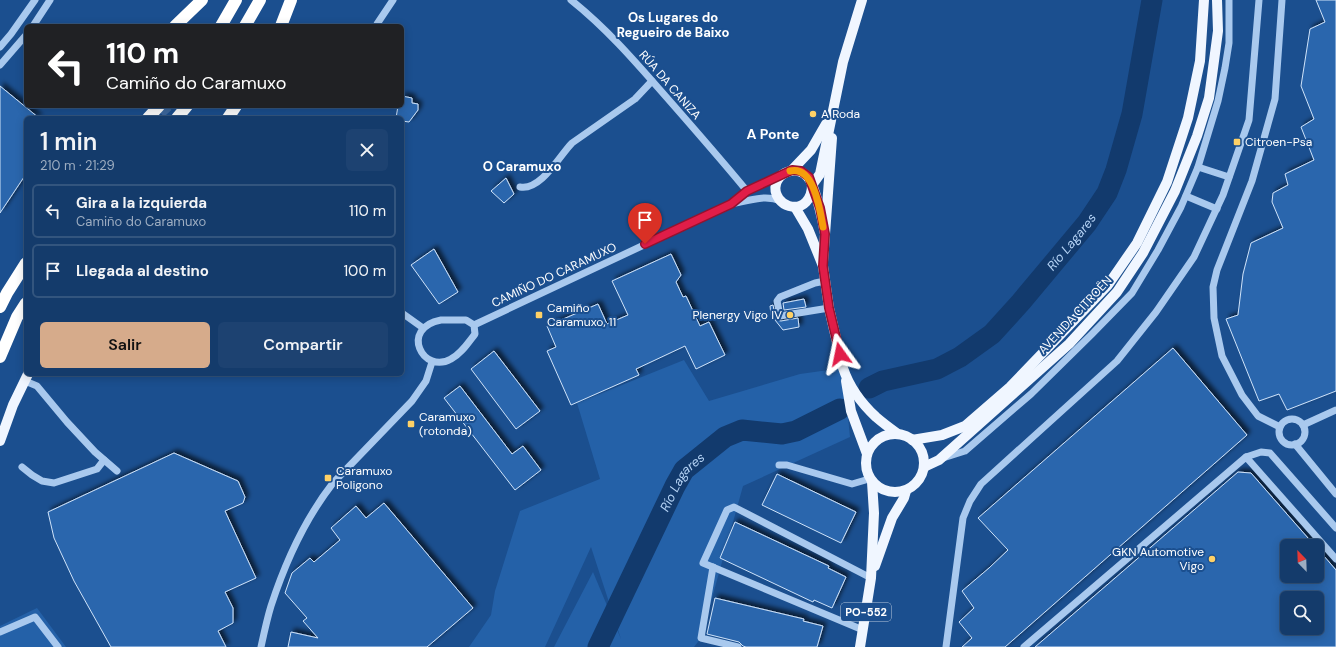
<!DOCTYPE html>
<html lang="es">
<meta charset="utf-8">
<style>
body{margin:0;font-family:"DM Sans",sans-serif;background:#1d4271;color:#f1f3f6;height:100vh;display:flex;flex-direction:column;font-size:15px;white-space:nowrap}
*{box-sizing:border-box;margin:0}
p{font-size:13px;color:#9dadc1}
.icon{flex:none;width:22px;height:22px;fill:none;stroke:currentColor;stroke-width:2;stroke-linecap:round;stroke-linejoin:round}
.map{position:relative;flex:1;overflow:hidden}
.drawer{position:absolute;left:24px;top:116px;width:380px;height:260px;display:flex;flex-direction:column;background:#143b6b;border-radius:6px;box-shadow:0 2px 10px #0003,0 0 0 1px #33557e}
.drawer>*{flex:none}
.top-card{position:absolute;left:24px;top:24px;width:380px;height:84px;border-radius:6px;box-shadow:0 2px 10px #0003,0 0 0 1px #33557e;background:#202124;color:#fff;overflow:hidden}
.needle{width:26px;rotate:337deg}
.tools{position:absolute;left:1280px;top:539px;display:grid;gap:8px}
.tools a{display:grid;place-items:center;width:44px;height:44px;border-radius:6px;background:#143b6b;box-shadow:0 2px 10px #0003,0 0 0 1px #33557e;font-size:20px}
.pin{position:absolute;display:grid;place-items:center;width:34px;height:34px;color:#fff;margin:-41px -17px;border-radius:50% 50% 50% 0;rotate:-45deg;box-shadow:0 0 4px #0007}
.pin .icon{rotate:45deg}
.me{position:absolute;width:44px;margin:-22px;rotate:348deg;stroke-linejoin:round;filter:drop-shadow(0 0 3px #0008)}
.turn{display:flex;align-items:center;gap:14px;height:84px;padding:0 16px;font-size:18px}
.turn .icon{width:52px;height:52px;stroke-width:2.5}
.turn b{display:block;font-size:28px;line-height:34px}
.round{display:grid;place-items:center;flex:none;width:42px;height:42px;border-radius:6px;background:#1d4271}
.headline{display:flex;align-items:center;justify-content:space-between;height:68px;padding:0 16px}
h1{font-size:24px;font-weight:600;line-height:30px}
.primary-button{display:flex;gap:8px;margin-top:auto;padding:8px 16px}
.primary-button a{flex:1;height:46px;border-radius:6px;background:#d6ab8b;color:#111;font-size:16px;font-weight:600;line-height:46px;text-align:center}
.primary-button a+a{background:#1d4271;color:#f1f3f6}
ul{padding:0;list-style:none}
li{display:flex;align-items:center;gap:12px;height:54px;margin:0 8px 6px;padding:0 8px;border:2px solid #33557e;border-radius:6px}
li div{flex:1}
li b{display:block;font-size:15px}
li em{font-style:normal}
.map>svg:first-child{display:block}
.green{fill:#2461a8}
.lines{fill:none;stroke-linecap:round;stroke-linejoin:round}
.river{stroke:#123a6d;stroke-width:21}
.building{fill:#2a66ad;stroke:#cfe3fa;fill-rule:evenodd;filter:url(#shadow)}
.major-tunnel{stroke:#3d69a0;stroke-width:10;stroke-dasharray:10 5;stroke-linecap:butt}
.minor{stroke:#a9c9ee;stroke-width:7}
.major{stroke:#f0f6ff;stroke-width:10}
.highway{stroke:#fff;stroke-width:12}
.route-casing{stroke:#92132f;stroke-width:10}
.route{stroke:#e11d48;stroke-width:7}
.slow{stroke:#f59e0b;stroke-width:7}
.poi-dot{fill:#ffd166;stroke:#1b4f8f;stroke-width:1.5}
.labels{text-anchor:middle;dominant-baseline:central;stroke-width:4;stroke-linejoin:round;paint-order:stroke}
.shield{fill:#1b4f8f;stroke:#bbcadd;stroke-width:1}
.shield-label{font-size:11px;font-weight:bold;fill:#fff}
.street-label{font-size:12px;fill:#fff;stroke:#1b4f8f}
.poi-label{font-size:12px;fill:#fff;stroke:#1b4f8f;text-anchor:start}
.neighbourhood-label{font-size:13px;font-weight:bold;fill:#fff;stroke:#1b4f8f}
.water-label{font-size:13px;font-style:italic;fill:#b5d3f5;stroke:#1b4f8f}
.quarter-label{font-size:14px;font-weight:bold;fill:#fff;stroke:#1b4f8f}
</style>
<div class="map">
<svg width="1336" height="647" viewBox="0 0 1336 647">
<defs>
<filter id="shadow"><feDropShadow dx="3.5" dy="-3.5" stdDeviation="2" flood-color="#0009"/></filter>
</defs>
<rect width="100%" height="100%" fill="#1b4f8f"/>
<!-- green -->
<g class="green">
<path d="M684,360L709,401L800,374L843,368L850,437L743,486L701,638L694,647H554L593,572L621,639L591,547L545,647H469L491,615L495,591L520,511L600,479L577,403Z"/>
<path d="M37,608L66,647H0V626Z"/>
</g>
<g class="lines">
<!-- river -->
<g class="river">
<path id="s1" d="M869,388L883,381L937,369L960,357L992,334L1021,302L1087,223L1107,193L1116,170L1132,114L1152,0"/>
<path id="s2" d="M598,647L675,486L684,470L725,437L742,430L782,434L796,431L840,409"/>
</g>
</g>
<!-- building -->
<g class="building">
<path d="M1316,0H1336V391L1287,410L1279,394L1259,401L1226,319L1238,315L1243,274L1251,243L1283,228L1272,202L1273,193L1288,185L1285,174L1314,160L1301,127L1314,119L1301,86L1310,29L1325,22Z"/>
<path d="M0,86L39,118H26V174L0,213Z"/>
<path d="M402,96L412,98V103L418,104V110L409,122L402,121V118H396L398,106H402Z"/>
<path d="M506,178L514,194L504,203L491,191Z"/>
<path d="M434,249L458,292L439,304L411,265Z"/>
<path d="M671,254L681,275L676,282L683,297L686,296L700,326L709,322L725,355L696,369L685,346L636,369L639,375L571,405L547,351L556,347L547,326L598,304L607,324L628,315L612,281Z"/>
<path d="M804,299L806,307L784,310L783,303Z"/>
<path d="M773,305L776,320L781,321L798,318L799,327L783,330L771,315L770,306Z"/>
<path d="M1173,348L1247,435L1005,647H962L972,638L959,622L974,608L962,591L989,568L1008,550L978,518Z"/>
<path d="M494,351L540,411L516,429L471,369Z"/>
<path d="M460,386L512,454L523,446L541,470L515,490L444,398Z"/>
<path d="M174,453L238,481L245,497L243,503L225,511L256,578L225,592L233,608V623L218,631L226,647H111L74,581L54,538L48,512Z"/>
<path d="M1238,472L1251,473L1315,546H1287V576H1317V548L1336,570V647H1035ZM1287,598H1317V628H1287Z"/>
<path d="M777,474L856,512L841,543L762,505Z"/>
<path d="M384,503L473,608L427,647H288L291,632L318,638L303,621L307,618L285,593L292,573L310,558L314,562L340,540L331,528L356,506L366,518Z"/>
<path d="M735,522L829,566L828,568L846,577L832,608L814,600L813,602L720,558Z"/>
<path d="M715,598L804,619L803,621L823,626L817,647H746L743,646L739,642L707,634Z"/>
</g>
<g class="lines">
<!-- major-tunnel -->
<path class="major-tunnel" d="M161,106L172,118"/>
<!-- minor -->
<g class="minor">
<path d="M571,0C605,27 633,59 661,91C690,124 719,157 747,191"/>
<path d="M33,26L50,0"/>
<path d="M377,26V24L393,0"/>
<path d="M0,47L11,34L35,0"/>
<path d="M0,65L26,35"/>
<path d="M1198,167L1229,177"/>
<path d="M520,187C541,191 560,155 572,143L635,99L652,81"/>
<path d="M1186,196L1217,209"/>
<path d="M732,203L747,191L782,174"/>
<path d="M825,281L815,283L780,297L777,301L780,316L829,308"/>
<path d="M402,313L423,328"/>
<path d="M441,320H466L474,325L475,334C468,343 461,354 451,359C423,375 399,328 441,320Z"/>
<path d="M474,325L731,204C747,201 765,194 781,201"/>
<path d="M25,381L37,386L67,422L95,452L117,471"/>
<circle cx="1292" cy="432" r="13"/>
<path d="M1303,425L1336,410"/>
<path d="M1280,427L1258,416L1242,395L1222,356L1214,318L1213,287L1217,270L1252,181L1275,99L1282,0"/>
<path d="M1295,444L1336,494"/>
<path d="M1246,457L1261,452L1270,453L1336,528"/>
<path d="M943,458L965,451L1031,394L1092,334L1132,293L1158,250L1181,207L1198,167L1218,101L1225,68L1229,43V0"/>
<path d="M779,465H787L852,484L869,479"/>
<path d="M22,467L32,475L42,481L54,483L97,469L104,460"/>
<path d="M713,567L701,638L738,647"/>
<path d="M863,630L703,563L727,510L734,507L871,578"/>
<path d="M0,632L35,617L58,647"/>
<path d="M261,647C264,633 267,619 271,606C285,563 305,519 333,483L412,401L426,381L432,362"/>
<path d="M946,647L963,518L970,501L981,484L1117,361L1156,312L1194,257L1223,195L1249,120L1259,0"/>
<path d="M1024,647L1246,457L1336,559"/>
</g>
<!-- major -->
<g class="major">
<path d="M792,170L811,150L826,124"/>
<path d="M812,185L820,174L843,62L862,0"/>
<path d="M812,185C812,198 804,210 789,206C785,205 782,203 779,199C764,177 800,156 812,184C818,200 822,217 825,234"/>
<path d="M795,207L808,229L823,266L829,308L843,368C849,386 862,404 876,417C883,423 891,429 898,434"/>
<path d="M823,262L832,138"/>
<path d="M846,381L851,411L867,454"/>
<circle cx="895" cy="463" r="29"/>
<path d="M912,440L942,435L965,426L1010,387L1108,285L1137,243L1167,182L1188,118L1200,61L1204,0"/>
<path d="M0,441L13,405L28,374"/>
<path d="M924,467L939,460L1069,344L1117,292L1143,253L1175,191L1197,136L1209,98L1218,31L1217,0"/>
<path d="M875,566L892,518L904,498L906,491"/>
<path d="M860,647L871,578L874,513L872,482"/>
</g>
<!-- highway -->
<g class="highway">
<path d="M175,26L202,0"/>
<path d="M221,26L236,0"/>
<path d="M245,26L260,0"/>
<path d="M281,26L291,0"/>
<path d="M148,118L159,106"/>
<path d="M177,118L187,106"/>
<path d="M228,118L236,106"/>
<path d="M0,307L7,293L26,263"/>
<path d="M0,357L17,317L26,303"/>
</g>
</g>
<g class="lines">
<!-- route casing -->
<g class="route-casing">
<path id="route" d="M645,244L731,204L747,191L792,170L801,171L809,177L820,208L825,234L823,266L829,308L840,354"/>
</g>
<!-- route -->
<use href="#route" class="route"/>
<!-- slow -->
<path class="slow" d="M790,171C814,165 820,210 823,227"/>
</g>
<!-- markers -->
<g class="poi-dot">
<circle cx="813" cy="114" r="4"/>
<rect x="1233" y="138" width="8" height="8" rx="2"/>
<rect x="535" y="311" width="8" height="8" rx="2"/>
<circle cx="790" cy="315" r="4"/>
<rect x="407" y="420" width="8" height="8" rx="2"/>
<rect x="324" y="474" width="8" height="8" rx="2"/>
<circle cx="1212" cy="559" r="4"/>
</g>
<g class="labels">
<!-- shield labels -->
<rect class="shield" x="841" y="603" width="50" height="18" rx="3"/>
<g class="shield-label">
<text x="866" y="612">PO-552</text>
</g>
<!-- street labels -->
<g class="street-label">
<text transform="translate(670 85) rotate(49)">RÚA DA CANIZA</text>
<text transform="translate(554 275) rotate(-25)">CAMIÑO DO CARAMUXO</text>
<text transform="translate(1075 315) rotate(-47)">AVENIDA CITROËN</text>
</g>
<!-- poi labels -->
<g class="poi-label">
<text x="821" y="114">A Roda</text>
<text x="1245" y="142">Citroen-Psa</text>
<text x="547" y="308">Camiño<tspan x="547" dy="14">Caramuxo, 11</tspan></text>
<text x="782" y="315" text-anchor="end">Plenergy Vigo IV</text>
<text x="419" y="417">Caramuxo<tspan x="419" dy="14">(rotonda)</tspan></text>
<text x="336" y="471">Caramuxo<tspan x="336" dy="14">Poligono</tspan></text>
<text x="1204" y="552" text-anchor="end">GKN Automotive<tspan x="1204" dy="14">Vigo</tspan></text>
</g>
<!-- neighbourhood labels -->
<g class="neighbourhood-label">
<text x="673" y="17">Os Lugares do<tspan x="673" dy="15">Regueiro de Baixo</tspan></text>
<text x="522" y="166">O Caramuxo</text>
</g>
<!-- water labels -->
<g class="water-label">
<text stroke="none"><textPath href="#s1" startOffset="258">Río Lagares</textPath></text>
<text stroke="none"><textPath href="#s2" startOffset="186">Río Lagares</textPath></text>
</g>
<!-- quarter labels -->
<g class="quarter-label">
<text x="773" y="134">A Ponte</text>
</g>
</g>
</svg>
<div class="tools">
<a><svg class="needle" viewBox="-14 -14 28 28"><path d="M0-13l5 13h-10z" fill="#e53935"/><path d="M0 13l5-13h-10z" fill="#9dadc1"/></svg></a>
<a><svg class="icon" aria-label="search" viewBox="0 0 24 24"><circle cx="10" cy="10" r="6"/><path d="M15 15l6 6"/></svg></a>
</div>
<div class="pin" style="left:645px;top:244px;background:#d93025"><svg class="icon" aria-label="arrive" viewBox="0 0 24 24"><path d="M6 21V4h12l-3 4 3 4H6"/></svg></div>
<svg class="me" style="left:840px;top:354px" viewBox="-20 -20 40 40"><path d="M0-17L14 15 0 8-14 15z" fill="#e11d48" stroke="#fff" stroke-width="4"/></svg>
<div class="top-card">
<div class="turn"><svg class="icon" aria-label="left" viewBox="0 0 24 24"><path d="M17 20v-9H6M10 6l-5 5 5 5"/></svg><div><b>110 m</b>Camiño do Caramuxo</div></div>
</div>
<section class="drawer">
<div class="headline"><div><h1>1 min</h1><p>210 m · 21:29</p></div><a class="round"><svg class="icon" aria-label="close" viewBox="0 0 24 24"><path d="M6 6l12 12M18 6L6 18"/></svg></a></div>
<ul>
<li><svg class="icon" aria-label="left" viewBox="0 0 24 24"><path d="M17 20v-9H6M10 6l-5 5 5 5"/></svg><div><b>Gira a la izquierda</b><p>Camiño do Caramuxo</p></div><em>110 m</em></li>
<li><svg class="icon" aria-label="arrive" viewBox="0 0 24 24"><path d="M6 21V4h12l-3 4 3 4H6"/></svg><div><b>Llegada al destino</b></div><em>100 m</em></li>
</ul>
<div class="primary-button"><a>Salir</a><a>Compartir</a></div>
</section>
</div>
